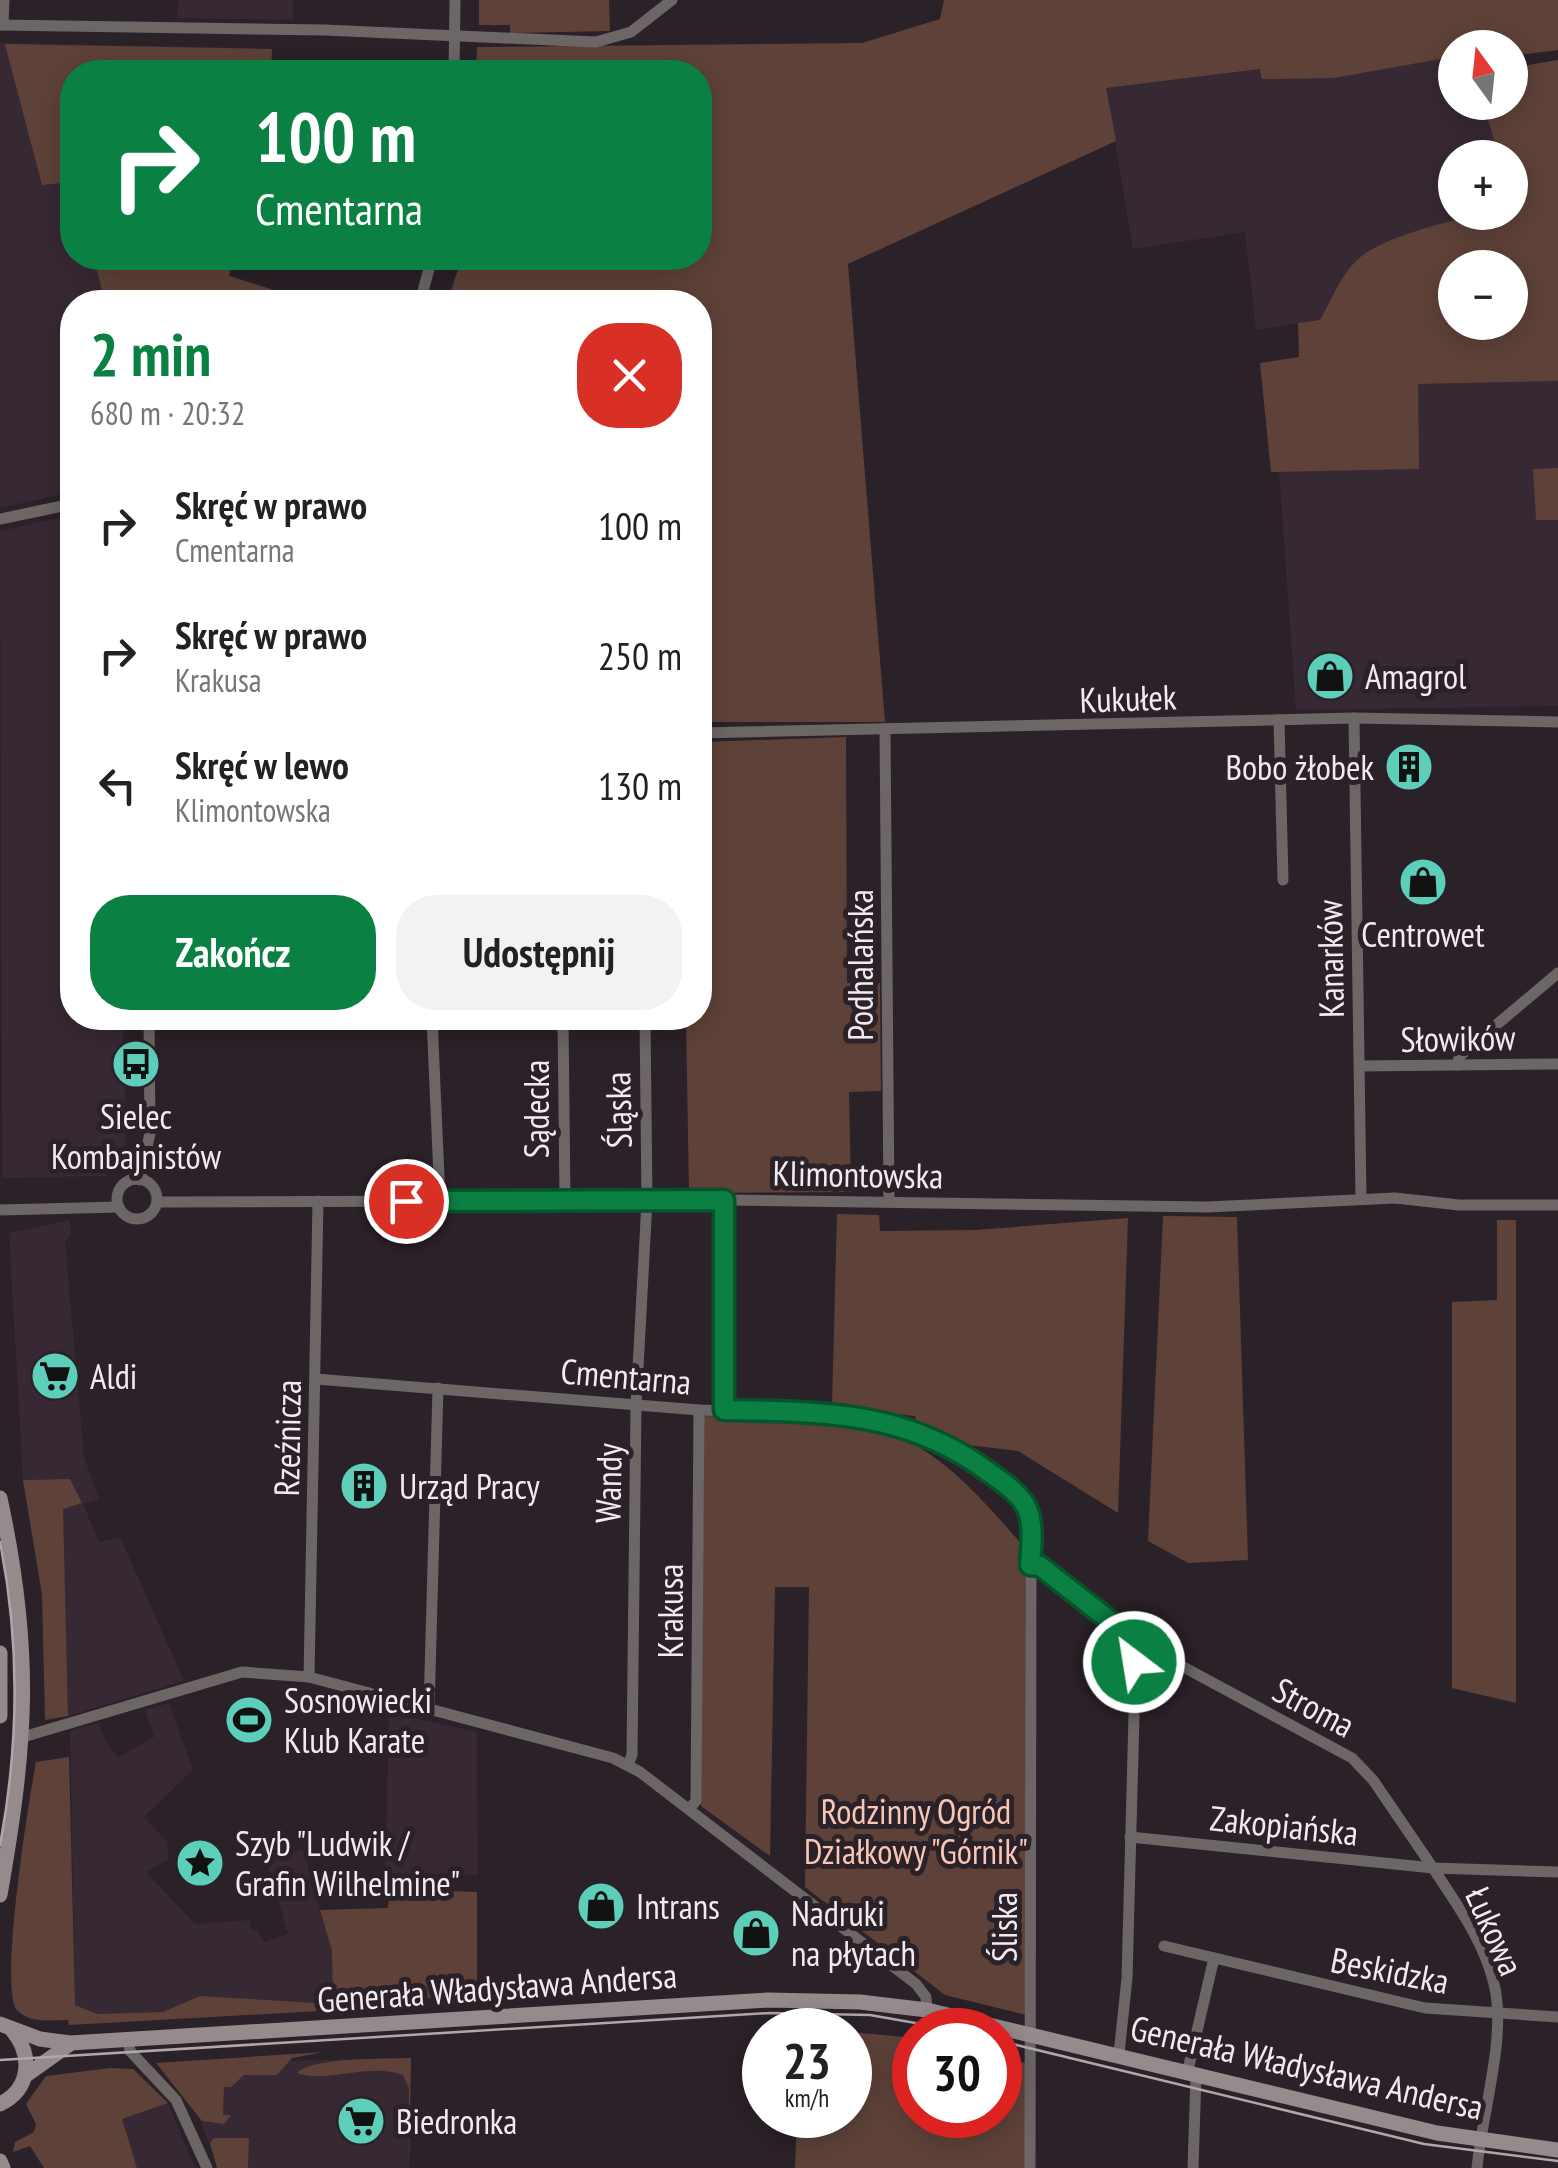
<!DOCTYPE html>
<html lang="pl">
<meta charset="utf-8">
<style>
body{margin:0;font-family:"PT Sans Narrow",sans-serif;background:#f2f2f2;color:#222;height:100vh;display:flex;flex-direction:column;font-size:38px;white-space:nowrap}
*{box-sizing:border-box;margin:0}
p{font-size:32px;color:#767676}
.icon{flex:none;width:55px;height:55px;fill:none;stroke:currentColor;stroke-width:2;stroke-linecap:round;stroke-linejoin:round}
.map{position:relative;flex:1;overflow:hidden}
.side{position:absolute;left:60px;top:290px;width:652px;height:740px;display:flex;flex-direction:column;background:#fff;border-radius:40px;box-shadow:0 5px 25px #0003}
.side>*{flex:none}
.top-card{position:absolute;left:60px;top:60px;width:652px;height:210px;border-radius:40px;box-shadow:0 5px 25px #0003;background:#0b8043;color:#fff;overflow:hidden}
.needle{width:65px;rotate:345deg}
.fabs{position:absolute;left:1438px;top:30px;display:grid;gap:20px}
.fabs a{display:grid;place-items:center;width:90px;height:90px;border-radius:50%;background:#fff;box-shadow:0 5px 25px #0003;font-size:50px}
.speed{position:absolute;left:742px;top:2008px;display:flex;gap:20px;font-size:50px;font-weight:700;text-align:center}
.speed>*{display:grid;place-content:center;width:130px;height:130px;border-radius:50%;background:#fff;box-shadow:0 5px 25px #0003;line-height:1}
.speed small{font-size:25px;font-weight:400}
.speed .limit{border:15px solid #d22;background:#fff;color:#111}
.pin{position:absolute;display:grid;place-items:center;width:85px;height:85px;color:#fff;margin:-42px;border:5px solid #fff;border-radius:50%;box-shadow:0 2px 10px #0007}
.me{position:absolute;width:110px;margin:-55px;rotate:329deg;stroke-linejoin:round;filter:drop-shadow(0 0 8px #0008)}
.turn{display:flex;align-items:center;gap:35px;height:210px;padding:0 30px;font-size:45px}
.turn .icon{width:130px;height:130px;stroke-width:2.5}
.turn b{display:block;font-size:70px;line-height:85px}
.round{display:grid;place-items:center;flex:none;width:105px;height:105px;border-radius:40px;background:#f2f2f2}
.overview{display:flex;align-items:center;justify-content:space-between;height:170px;padding:0 30px}
h1{font-size:60px;font-weight:800;line-height:75px;color:#0b8043}
.primary-button{display:flex;gap:20px;margin-top:auto;padding:20px 30px}
.primary-button a{flex:1;height:115px;border-radius:40px;background:#0b8043;color:#fff;font-size:40px;font-weight:800;line-height:115px;text-align:center}
.primary-button a+a{background:#f2f2f2;color:#222}
ul{padding:0;list-style:none}
li{display:flex;align-items:center;gap:30px;height:130px;padding:0 30px}
li div{flex:1}
li b{display:block;font-size:38px}
li em{font-style:normal}
.map>svg:first-child{display:block}
.built{fill:#372933}
.green{fill:#5e4239;fill-rule:evenodd}
.lines{fill:none;stroke-linecap:round;stroke-linejoin:round}
.street{stroke:#6c6667;stroke-width:11}
.secondary{stroke:#958a8c;stroke-width:15}
.tram{stroke:#afa7ac;stroke-width:2.5}
.route-casing{stroke:#07532c;stroke-width:25}
.route{stroke:#0b8043;stroke-width:18}
.labels{text-anchor:middle;dominant-baseline:central;stroke-width:10;stroke-linejoin:round;paint-order:stroke}
.poi-label{font-size:35px;fill:#f1eaef;stroke:#2b2128;text-anchor:start}
.street-label{font-size:35px;fill:#f1eaef;stroke:#2b2128}
.park-label{font-size:35px;fill:#f8c7b7;stroke:#2b2128}
</style>
<div class="map">
<svg width="1558" height="2168" viewBox="0 0 1558 2168">
<rect width="100%" height="100%" fill="#2b2128"/>
<!-- built -->
<g class="built">
<path d="M178,0H293V20L177,18Z"/>
<path d="M0,43L257,48L267,57L72,72V258H228L219,302H72V492L0,508Z"/>
<path d="M1455,55V102L1483,103L1499,157L1455,158V212L1486,213L1372,248L1354,262L1320,320L1256,330L1245,232L1133,249L1106,88L1261,69L1262,78H1334Z"/>
<path d="M1558,381V468L1534,469L1536,520H1558V706L1296,710L1279,471L1418,469V384Z"/>
<path d="M72,515V1018H123L126,1154L106,1176L2,1178L0,531Z"/>
<path d="M70,1220L71,1235L65,1241L84,1457L99,1499L83,1504L99,1542L120,1537L184,1681L68,1716L62,1508L82,1503L70,1479L23,1480L9,1233Z"/>
<path d="M169,1703L193,1770L144,1817L167,1842L169,1859L146,1872L195,1924L250,1920V1930H257L264,1942L288,1934L266,1859L303,1849L332,1951L334,2004L200,1996L163,2012L97,2014L75,2005L70,1731L99,1723L105,1741L118,1757L154,1737L145,1710Z"/>
<path d="M389,1713L477,1732L478,1875L385,1874Z"/>
<path d="M411,2058L409,2168H219L190,2095L246,2062Z"/>
<path d="M168,2103L195,2168H137L121,2119Z"/>
</g>
<!-- green -->
<g class="green">
<path d="M479,0H609L610,31L510,33V25H479Z"/>
<path d="M944,0H1558V50L1510,56V48H1455V55L1440,59L1334,78L1262,79L1260,69L1106,88L1116,141L848,264L885,722H709L700,712V302H447L462,258H700V72H476L477,47L862,43L940,19Z"/>
<path d="M5,44L272,49L271,72H72V182L42,185Z"/>
<path d="M1558,60V381L1418,384L1419,469L1271,472L1260,363L1299,357L1298,323L1320,320C1331,301 1341,275 1357,260C1381,236 1475,212 1510,212V158L1499,157L1483,103L1510,102V68ZM1455,268H1510V322H1455Z"/>
<path d="M94,258H233L229,276L312,302H105Z"/>
<path d="M1558,468V520H1536L1533,469Z"/>
<path d="M846,737L847,983H880L881,1091L849,1092L851,1192L689,1193L686,1018H700V742Z"/>
<path d="M837,1214L879,1215L880,1231L976,1230L1128,1218L1118,1513L1018,1451L968,1445L916,1421L915,1416L832,1407Z"/>
<path d="M1163,1216L1237,1217L1248,1560L1188,1563L1148,1541Z"/>
<path d="M1497,1220H1516V1703L1452,1688V1302L1497,1300Z"/>
<path d="M704,1416C751,1418 833,1413 876,1427C940,1448 982,1499 1025,1548L1026,2015L945,1995L805,1887L809,1587H775L770,1856L701,1806Z"/>
<path d="M70,1479L82,1503L63,1509L68,1716L45,1720L42,1594L23,1480Z"/>
<path d="M69,1757L75,2005L97,2014L163,2012L200,1996L333,2004L332,1951L320,1910L388,1908L390,1889L477,1892V1995L335,2004L337,2010L69,2025L68,2020C50,2020 29,2024 16,2009C0,1981 28,1805 36,1762Z"/>
<path d="M800,2027L915,2038V2115H1000V2057L1027,2063L1025,2168H795L797,2115H850V2030Z"/>
<path d="M324,2052L292,2058L277,2075H244L231,2087H224L223,2115H231L224,2124L202,2121L156,2063Z"/>
<path d="M411,2058L409,2168V2088L403,2075C370,2062 324,2084 297,2073C312,2057 386,2059 411,2058Z"/>
<path d="M110,2068L133,2069L168,2103L122,2119L137,2168H44L30,2146L13,2152L15,2142L34,2132L36,2124L26,2104L46,2076Z"/>
<path d="M214,2138H249L248,2168H217L210,2143Z"/>
</g>
<g class="lines">
<!-- street -->
<g class="street">
<path d="M0,25L324,30L596,42L631,32L672,0"/>
<path d="M3,25L4,0"/>
<path d="M454,72L455,0"/>
<path d="M420,302L432,258"/>
<path d="M0,519L72,504"/>
<path d="M1354,718L1361,1198"/>
<path d="M1279,720L1283,880"/>
<path d="M885,729L889,1201"/>
<path d="M700,733L1354,718L1558,722"/>
<path d="M432,1018L440,1200"/>
<path d="M563,1018L565,1201"/>
<path d="M1458,1065L1459,1057L1470,1047L1558,973"/>
<path d="M1360,1066L1558,1064"/>
<circle cx="137" cy="1199" r="20"/>
<path d="M140,1180L150,1133L149,1018"/>
<path d="M157,1202L724,1200L1207,1207L1395,1198L1459,1205H1558"/>
<path d="M0,1210L119,1207"/>
<path d="M316,1379L699,1410L854,1415L893,1422L971,1458L1025,1504L1031,1549L1030,2168"/>
<path d="M724,1410V1200"/>
<path d="M1030,1565L1040,1566L1126,1636L1352,1758L1373,1780L1433,1868L1558,1872"/>
<path d="M309,1677L318,1201"/>
<path d="M429,1708L438,1388"/>
<path d="M23,1737L242,1672L309,1677L613,1758L640,1772L916,1984L926,1997L927,2010"/>
<path d="M628,1765L632,1755L636,1405L647,1201L645,1018"/>
<path d="M689,1809L696,1801L699,1410"/>
<path d="M1130,1837L1433,1868C1457,1905 1484,1941 1494,1984C1507,2036 1482,2113 1477,2168"/>
<path d="M1164,1946L1425,2008L1558,2017"/>
<path d="M128,2039L130,2051L176,2100L207,2168"/>
<path d="M1119,2054L1127,1978L1136,1641"/>
<path d="M1187,2074L1214,1958"/>
<path d="M1193,2168L1196,2075"/>
</g>
<!-- secondary -->
<g class="secondary">
<path d="M0,1498C33,1651 27,1742 0,1895"/>
<path d="M0,1653V1716"/>
<path d="M0,2024L40,2039L70,2043L768,2000L860,2002L927,2010L1437,2133L1558,2150"/>
<path d="M25,2076L70,2044"/>
<path d="M0,2104C31,2089 33,2055 12,2030"/>
<path d="M0,2161L3,2168"/>
</g>
<!-- tram -->
<g class="tram">
<path d="M0,1542C20,1643 19,1744 0,1845"/>
<path d="M1000,2041L1424,2144L1558,2161"/>
<path d="M0,2060L770,2013L870,2015L955,2030"/>
</g>
</g>
<g class="lines">
<!-- route casing -->
<g class="route-casing">
<path id="route" d="M406,1201L724,1200V1410C824,1412 906,1410 990,1473C1004,1483 1022,1495 1028,1511C1034,1528 1031,1548 1030,1565L1040,1566L1136,1641L1134,1662"/>
</g>
<!-- route -->
<use href="#route" class="route"/>
</g>
<!-- icons -->
<defs>
<g id="shop-disc" transform="scale(2.5)"><circle r="9.5" fill="#5dceb9" stroke="#2b2128"/><path d="M-5-2.5h2.3a2.7 3.5 0 0 1 5.4 0H5L5.5 6h-11ZM-1.5-2.5h3a1.5 2.3 0 0 0-3 0Z" fill="#111"/></g>
<g id="building-disc" transform="scale(2.5)"><circle r="9.5" fill="#5dceb9" stroke="#2b2128"/><path d="M-4-6H4V6H1V3H-1V6H-4ZM-2.5-4.3h1.7v1.8h-1.7ZM.8-4.3h1.7v1.8H.8ZM-2.5-1h1.7V.8h-1.7ZM.8-1h1.7V.8H.8Z" fill="#111"/></g>
<g id="bus-disc" transform="scale(2.5)"><circle r="9.5" fill="#5dceb9" stroke="#2b2128"/><path d="M-5-6H5V4H4V6H2V4H-2V6H-4V4H-5ZM-3.5-4V0h7V-4ZM-3.5 1.2v1.5H-2V1.2ZM2 1.2v1.5H3.5V1.2Z" fill="#111"/></g>
<g id="supermarket-disc" transform="scale(2.5)"><circle r="9.5" fill="#5dceb9" stroke="#2b2128"/><path d="M-6-5.5h2.5l.6 2H6L4.5 2H-2.5L-4.4-4H-6ZM-1.5 3.2a1.3 1.3 0 1 0 .1 0ZM3 3.2a1.3 1.3 0 1 0 .1 0Z" fill="#111"/></g>
<g id="stadium-disc" transform="scale(2.5)"><circle r="9.5" fill="#5dceb9" stroke="#2b2128"/><path d="M0-5a6.5 5 0 1 0 0 10a6.5 5 0 1 0 0-10ZM-3.5-1.8h7v3.6h-7Z" fill="#111"/></g>
<g id="sight-disc" transform="scale(2.5)"><circle r="9.5" fill="#5dceb9" stroke="#2b2128"/><path d="M0-6L1.8-2.2L6-1.7L2.9 1.2L3.7 5.4L0 3.3L-3.7 5.4L-2.9 1.2L-6-1.7L-1.8-2.2Z" fill="#111"/></g>
</defs>
<g fill-rule="evenodd">
<use href="#shop-disc" x="1330" y="676"/>
<use href="#building-disc" x="1409" y="767"/>
<use href="#shop-disc" x="1423" y="882"/>
<use href="#bus-disc" x="136" y="1064"/>
<use href="#supermarket-disc" x="55" y="1376"/>
<use href="#building-disc" x="364" y="1486"/>
<use href="#stadium-disc" x="249" y="1720"/>
<use href="#sight-disc" x="200" y="1863"/>
<use href="#shop-disc" x="601" y="1906"/>
<use href="#shop-disc" x="756" y="1933"/>
<use href="#supermarket-disc" x="361" y="2121"/>
</g>
<g class="labels">
<!-- poi labels -->
<g class="poi-label">
<text x="1365" y="676">Amagrol</text>
<text x="1374" y="767" text-anchor="end">Bobo żłobek</text>
<text x="1423" y="934" text-anchor="middle">Centrowet</text>
<text x="136" y="1116" text-anchor="middle">Sielec<tspan x="136" dy="40">Kombajnistów</tspan></text>
<text x="90" y="1376">Aldi</text>
<text x="399" y="1486">Urząd Pracy</text>
<text x="284" y="1700">Sosnowiecki<tspan x="284" dy="40">Klub Karate</tspan></text>
<text x="235" y="1843">Szyb "Ludwik /<tspan x="235" dy="40">Grafin Wilhelmine"</tspan></text>
<text x="636" y="1906">Intrans</text>
<text x="791" y="1913">Nadruki<tspan x="791" dy="40">na płytach</tspan></text>
<text x="396" y="2121">Biedronka</text>
</g>
<!-- street labels -->
<g class="street-label">
<text transform="translate(1128 698) rotate(-2)">Kukułek</text>
<text transform="translate(1330 959) rotate(-91)">Kanarków</text>
<text transform="translate(860 965) rotate(-90)">Podhalańska</text>
<text transform="translate(1458 1038) rotate(-1)">Słowików</text>
<text transform="translate(536 1109) rotate(-90)">Sądecka</text>
<text transform="translate(618 1110) rotate(-91)">Śląska</text>
<text transform="translate(858 1174) rotate(1)">Klimontowska</text>
<text transform="translate(626 1376) rotate(5)">Cmentarna</text>
<text transform="translate(287 1438) rotate(-89)">Rzeźnicza</text>
<text transform="translate(608 1483) rotate(-89)">Wandy</text>
<text transform="translate(670 1611) rotate(-90)">Krakusa</text>
<text transform="translate(1314 1707) rotate(28)">Stroma</text>
<text transform="translate(1284 1825) rotate(6)">Zakopiańska</text>
<text transform="translate(1004 1927) rotate(-90)">Śliska</text>
<text transform="translate(1495 1931) rotate(66)">Łukowa</text>
<text transform="translate(1390 1970) rotate(11)">Beskidzka</text>
<text transform="translate(497 1987) rotate(-4)">Generała Władysława Andersa</text>
<text transform="translate(1307 2067) rotate(13)">Generała Władysława Andersa</text>
</g>
<!-- park labels -->
<g class="park-label">
<text x="916" y="1811">Rodzinny Ogród<tspan x="916" dy="40">Działkowy "Górnik"</tspan></text>
</g>
</g>
</svg>
<div class="fabs">
<a><svg class="needle" viewBox="-14 -14 28 28"><path d="M0-13l5 13h-10z" fill="#e53935"/><path d="M0 13l5-13h-10z" fill="#767676"/></svg></a>
<a>+</a>
<a>−</a>
</div>
<div class="speed"><div>23<small>km/h</small></div><div class="limit">30</div></div>
<div class="pin" style="left:406px;top:1201px;background:#d93025"><svg class="icon" aria-label="arrive" viewBox="0 0 24 24"><path d="M6 21V4h12l-3 4 3 4H6"/></svg></div>
<svg class="me" style="left:1134px;top:1662px" viewBox="-20 -20 40 40"><circle r="17" fill="#0b8043" stroke="#fff" stroke-width="3"/><path d="M0-11L8 9 0 5-8 9z" fill="#fff"/></svg>
<div class="top-card">
<div class="turn"><svg class="icon" aria-label="right" viewBox="0 0 24 24"><path d="M7 20v-9h11M14 6l5 5-5 5"/></svg><div><b>100 m</b>Cmentarna</div></div>
</div>
<section class="side">
<div class="overview"><div><h1>2 min</h1><p>680 m · 20:32</p></div><a class="round" style="background:#d93025;color:#fff"><svg class="icon" aria-label="close" viewBox="0 0 24 24"><path d="M6 6l12 12M18 6L6 18"/></svg></a></div>
<ul>
<li><svg class="icon" aria-label="right" viewBox="0 0 24 24"><path d="M7 20v-9h11M14 6l5 5-5 5"/></svg><div><b>Skręć w prawo</b><p>Cmentarna</p></div><em>100 m</em></li>
<li><svg class="icon" aria-label="right" viewBox="0 0 24 24"><path d="M7 20v-9h11M14 6l5 5-5 5"/></svg><div><b>Skręć w prawo</b><p>Krakusa</p></div><em>250 m</em></li>
<li><svg class="icon" aria-label="left" viewBox="0 0 24 24"><path d="M17 20v-9H6M10 6l-5 5 5 5"/></svg><div><b>Skręć w lewo</b><p>Klimontowska</p></div><em>130 m</em></li>
</ul>
<div class="primary-button"><a>Zakończ</a><a>Udostępnij</a></div>
</section>
</div>
